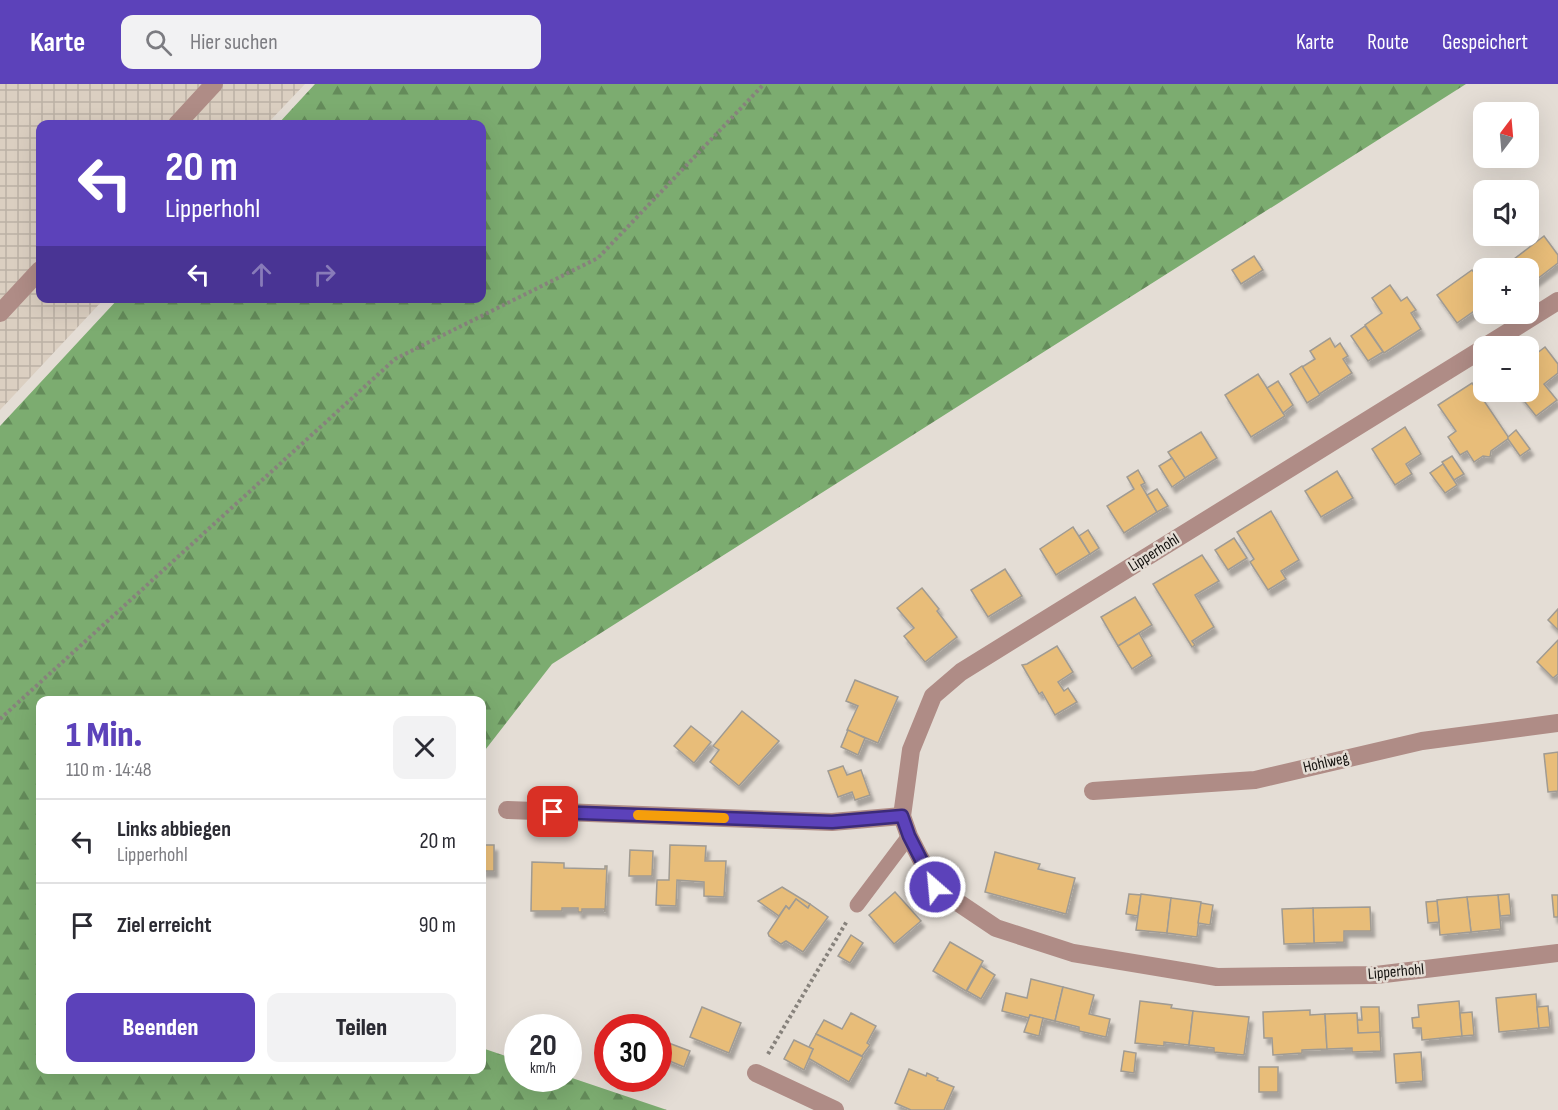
<!DOCTYPE html>
<html lang="de">
<meta charset="utf-8">
<style>
body{margin:0;font-family:"Sofia Sans Condensed",sans-serif;background:#f2f2f3;color:#2b2b33;height:100vh;display:flex;flex-direction:column;font-size:22px;white-space:nowrap}
*{box-sizing:border-box;margin:0}
p{font-size:20px;color:#7c7c81}
.icon{flex:none;width:33px;height:33px;fill:none;stroke:currentColor;stroke-width:2;stroke-linecap:round;stroke-linejoin:round}
.map{position:relative;flex:1;overflow:hidden}
.panel{position:absolute;left:36px;top:612px;width:450px;height:378px;display:flex;flex-direction:column;background:#fff;border-radius:12px;box-shadow:0 6px 24px #0002}
.panel>*{flex:none}
.top-card{position:absolute;left:36px;top:36px;width:450px;height:183px;border-radius:12px;box-shadow:0 6px 24px #0002;background:#5c42ba;color:#fff;overflow:hidden}
.needle{width:39px;rotate:16deg}
.buttons{position:absolute;left:1473px;top:18px;display:grid;gap:12px}
.buttons a{display:grid;place-items:center;width:66px;height:66px;border-radius:12px;background:#fff;box-shadow:0 6px 24px #0002;font-size:30px}
.speed{position:absolute;left:504px;top:930px;display:flex;gap:12px;font-size:30px;font-weight:700;text-align:center}
.speed>*{display:grid;place-content:center;width:78px;height:78px;border-radius:50%;background:#fff;box-shadow:0 6px 24px #0002;line-height:1}
.speed small{font-size:15px;font-weight:400}
.speed .limit{border:9px solid #d22;background:#fff;color:#111}
.pin{position:absolute;display:grid;place-items:center;width:51px;height:51px;color:#fff;margin:-26px;border-radius:12px;box-shadow:0 3px 9px #0006}
.me{position:absolute;width:66px;margin:-33px;rotate:333deg;stroke-linejoin:round;filter:drop-shadow(0 0 4px #0008)}
.turn{display:flex;align-items:center;gap:21px;height:126px;padding:0 30px;font-size:27px}
.turn .icon{width:78px;height:78px;stroke-width:2.5}
.turn b{display:block;font-size:42px;line-height:51px}
.lanes{display:flex;align-items:center;height:57px;padding:0 30px;background:#0003;justify-content:center;gap:30px;direction:ltr}
.lanes .off{opacity:.35}
.round{display:grid;place-items:center;flex:none;width:63px;height:63px;border-radius:12px;background:#f2f2f3}
.headline{display:flex;align-items:center;justify-content:space-between;height:102px;padding:0 30px}
h1{font-size:36px;font-weight:800;line-height:45px;color:#5c42ba}
.action{display:flex;gap:12px;margin-top:auto;padding:12px 30px}
.action a{flex:1;height:69px;border-radius:12px;background:#5c42ba;color:#fff;font-size:24px;font-weight:800;line-height:69px;text-align:center}
.action a+a{background:#f2f2f3;color:#2b2b33}
ul{padding:0;list-style:none}
li{display:flex;align-items:center;gap:18px;height:84px;padding:0 30px;border-top:2px solid #e1e1e2}
li div{flex:1}
li b{display:block;font-size:22px}
li em{font-style:normal}
header{display:flex;align-items:center;gap:36px;box-sizing:border-box;height:84px;padding:0 30px;background:#5c42ba;color:#fff}
header strong{font-size:28px}
nav{display:flex;gap:33px;margin-inline-start:auto;font-size:21px}
.search{width:420px;height:54px;background:#f2f2f3;display:flex;align-items:center;gap:15px;box-sizing:border-box;padding:0 21px;border-radius:12px;color:#7c7c81;font-size:22px}
.map>svg:first-child{display:block}
.industrial{fill:url(#industrial-grid)}
.forest{fill:url(#forest-firs)}
.building{fill:#e8bd79;stroke:#a09b93;stroke-width:1.5;filter:url(#shadow)}
.lines{fill:none;stroke-linecap:round;stroke-linejoin:round}
.path{stroke:#87827c;stroke-width:4;stroke-dasharray:3 3;stroke-linecap:butt}
.lane{stroke:#af8c86;stroke-width:15}
.street{stroke:#af8c86;stroke-width:18}
.route-casing{stroke:#3c2b79;stroke-width:15}
.route{stroke:#5c42ba;stroke-width:10}
.slow{stroke:#f59e0b;stroke-width:10}
.labels{text-anchor:middle;dominant-baseline:central;stroke-width:5;stroke-linejoin:round;paint-order:stroke}
.street-label{font-size:16px;fill:#14120f;stroke:#e4ddd5}
</style>
<header>
<strong>Karte</strong>
<div class="search"><svg class="icon" aria-label="search" viewBox="0 0 24 24"><circle cx="10" cy="10" r="6"/><path d="M15 15l6 6"/></svg>Hier suchen</div>
<nav><a>Karte</a><a>Route</a><a>Gespeichert</a></nav>
</header>
<div class="map">
<svg width="1558" height="1026" viewBox="0 0 1558 1026">
<defs>
<pattern id="industrial-grid" width="8" height="8" patternUnits="userSpaceOnUse" patternTransform="scale(1.5)"><rect width="8" height="8" fill="#dbcfc1"/><path d="M0 4h8M4 0v8" fill="none" stroke="#bbb1a5"/></pattern>
<pattern id="forest-firs" width="22" height="20" patternUnits="userSpaceOnUse" patternTransform="scale(1.5)"><rect width="22" height="20" fill="#7cac70"/><path d="M5 1l3.5 6h-7zM16 11l3.5 6h-7z" fill="#648b5a"/></pattern>
<filter id="shadow"><feDropShadow dx="3.5" dy="6" stdDeviation="1.5" flood-color="#0004"/></filter>
</defs>
<rect width="100%" height="100%" fill="#e4ddd5"/>
<!-- industrial -->
<path class="industrial" d="M0,0H305L267,40H40V214L104,215L0,326Z"/>
<!-- forest -->
<path class="forest" d="M315,0H1466L552,580L482,670V616H40V986H482V964L517,976L518,994H568L569,993L667,1026H0V342L118,215L482,214V40H278Z"/>
<!-- building -->
<g class="building">
<path d="M1544,152L1558,171V179L1528,202V184H1506L1505,182Z"/>
<path d="M1254,172L1263,186L1241,200L1232,186Z"/>
<path d="M1472,186L1484,201V220L1457,239L1437,211Z"/>
<path d="M1390,201L1401,217L1407,213L1416,226L1411,229L1421,245L1384,269L1365,241L1382,229L1372,214Z"/>
<path d="M1365,242L1383,268L1368,277L1351,252Z"/>
<path d="M1330,254L1335,263L1340,259L1348,272L1343,275L1352,289L1318,311L1302,283L1315,275L1310,267Z"/>
<path d="M1545,263L1558,280V289L1544,300L1557,316L1536,332L1517,308H1528V276Z"/>
<path d="M1302,282L1320,311L1307,319L1290,290Z"/>
<path d="M1258,290L1285,332L1251,353L1225,311Z"/>
<path d="M1278,297L1293,321L1283,329L1267,304Z"/>
<path d="M1472,299L1509,354L1491,367L1490,373L1483,372L1474,378L1467,367L1460,371L1448,353L1456,347L1438,321Z"/>
<path d="M1405,343L1421,370L1406,380L1412,390L1395,401L1372,365Z"/>
<path d="M1516,346L1530,365L1520,372L1508,355V353Z"/>
<path d="M1201,348L1217,374L1185,394L1168,368Z"/>
<path d="M1452,372L1464,390L1454,396L1442,378Z"/>
<path d="M1172,374L1185,394L1172,403L1159,382Z"/>
<path d="M1443,380L1457,401L1445,409L1430,389Z"/>
<path d="M1138,386L1145,399L1141,401L1157,428L1124,449L1107,422L1134,405L1127,393Z"/>
<path d="M1337,387L1353,414L1321,433L1305,407Z"/>
<path d="M1157,405L1168,422L1157,428L1147,411Z"/>
<path d="M1271,427L1299,476L1281,487L1286,495L1268,506L1250,478L1254,475L1237,448Z"/>
<path d="M1073,443L1090,470L1056,491L1040,465Z"/>
<path d="M1088,446L1099,464L1090,470L1079,452Z"/>
<path d="M1234,454L1247,474L1228,486L1215,466Z"/>
<path d="M1202,471L1219,497L1195,511L1214,543L1192,557L1195,561L1192,563L1153,500Z"/>
<path d="M1005,485L1022,512L988,533L971,506Z"/>
<path d="M922,504L939,525L937,527L957,553L925,578L904,552L914,544L897,524Z"/>
<path d="M1135,513L1152,541L1118,562L1101,533Z"/>
<path d="M1558,525V546L1548,536Z"/>
<path d="M1139,549L1152,572L1132,585L1118,562Z"/>
<path d="M1558,556V590L1553,594L1537,578Z"/>
<path d="M1057,562L1073,588L1058,598L1064,607L1068,604L1077,618L1055,631L1042,608L1039,610L1022,581L1027,580Z"/>
<path d="M855,596L898,613L878,659L847,646L858,622L846,617Z"/>
<path d="M742,627L779,657L739,702L710,678L719,666L713,662Z"/>
<path d="M691,642L711,658L694,679L674,662Z"/>
<path d="M848,646L865,654L858,671L841,663Z"/>
<path d="M1558,668V707L1548,708L1544,670Z"/>
<path d="M843,682L847,691L861,686L870,711L855,716L852,708L838,713L828,687Z"/>
<rect x="482" y="761" width="12" height="26"/>
<path d="M670,761L706,762L705,777H726L724,813L704,812V798L677,796L676,822L656,821L657,796H669Z"/>
<path d="M630,766L653,767L652,792H629Z"/>
<path d="M995,768L1040,780L1038,785L1075,794L1066,830L985,808Z"/>
<path d="M532,778L564,779V784L605,785V782H607L605,828L604,825H582V828H578V824H562V827H531Z"/>
<path d="M782,803L810,820L808,824L796,815L789,825L786,822L779,832L758,817Z"/>
<path d="M895,808L921,837L894,860L869,831Z"/>
<path d="M1129,810L1141,811L1138,832L1126,830Z"/>
<path d="M1141,810L1171,814L1167,849L1136,846Z"/>
<path d="M1509,810L1511,831L1500,832L1498,811Z"/>
<path d="M1498,811L1501,845L1471,848L1467,813Z"/>
<path d="M1552,811H1558V833H1554Z"/>
<path d="M1467,813L1471,848L1440,851L1437,816Z"/>
<path d="M1171,814L1201,818L1197,853L1167,849Z"/>
<path d="M796,815L808,824L810,820L828,833L803,868L786,857L781,860L769,852L768,849L786,822L789,825Z"/>
<path d="M1437,817L1439,838L1428,839L1426,818Z"/>
<path d="M1201,819L1213,821L1210,841L1198,839Z"/>
<path d="M1370,823L1371,847H1344V858L1314,859L1313,824Z"/>
<path d="M1313,824L1314,859L1284,860L1282,825Z"/>
<path d="M851,851L863,859L850,879L838,872Z"/>
<path d="M950,858L983,877L966,907L933,887Z"/>
<path d="M981,882L995,891L981,915L967,907Z"/>
<path d="M1031,895L1063,903L1055,937L1030,931L1029,934L1002,927L1006,909L1027,914Z"/>
<path d="M1063,903L1094,911L1089,930L1110,935L1106,953L1079,947V943L1055,937Z"/>
<path d="M1536,910L1539,944L1499,948L1496,914Z"/>
<path d="M1140,917L1172,921L1171,924L1193,927L1189,961L1164,958V962L1135,959Z"/>
<path d="M1459,917L1462,952L1422,956L1421,944H1413L1412,934L1419,933L1418,921Z"/>
<path d="M1548,922L1550,943L1539,944L1537,923Z"/>
<path d="M702,923L741,939L729,969L690,953Z"/>
<path d="M1361,923H1379L1380,949H1358L1357,936H1362Z"/>
<path d="M1310,926V931L1325,930L1327,965L1302,966V969L1273,971L1272,954H1264L1263,928Z"/>
<path d="M1193,927L1249,933L1244,971L1214,968V964L1189,961Z"/>
<path d="M1472,928L1474,951L1462,952L1460,929Z"/>
<path d="M851,929L876,942L867,959L870,961L862,972L816,950L824,936L842,945Z"/>
<path d="M1357,929L1358,949L1380,948L1381,967L1352,968V964L1327,965L1325,930Z"/>
<path d="M1030,931L1043,934L1039,952L1024,948Z"/>
<path d="M816,950L863,973L849,998L808,974L813,965L809,963Z"/>
<path d="M794,956L813,965L804,986L784,975Z"/>
<path d="M666,958L690,967L684,983L660,973Z"/>
<path d="M1124,967L1136,969L1134,989L1121,987Z"/>
<path d="M1421,968L1423,997L1396,999L1394,970Z"/>
<rect x="1259" y="983" width="19" height="25"/>
<path d="M909,985L926,992L927,989L938,994L937,996L954,1003L944,1026H911L895,1019Z"/>
</g>
<g class="lines">
<!-- path -->
<g class="path">
<path d="M0,635L395,275L598,174L764,0"/>
<path d="M768,970L847,837"/>
</g>
<!-- lane -->
<path class="lane" d="M857,821L909,752"/>
<!-- street -->
<g class="street">
<path d="M177,40L214,0"/>
<path d="M0,229L40,186"/>
<path d="M1486,262L1558,217"/>
<path d="M1484,264L961,588L933,612L911,666L902,732L909,752L935,803L996,844L1073,869L1217,893L1376,891L1558,869"/>
<path d="M1093,707L1255,696L1422,657L1558,639"/>
<path d="M507,726L832,738L902,732"/>
<path d="M756,989L835,1026"/>
</g>
</g>
<g class="lines">
<!-- route casing -->
<g class="route-casing">
<path id="route" d="M553,728L832,738L902,732L909,752L935,803"/>
</g>
<!-- route -->
<use href="#route" class="route"/>
<!-- slow -->
<path class="slow" d="M638,731L724,734"/>
</g>
<g class="labels">
<!-- street labels -->
<g class="street-label">
<text transform="translate(1154 469) rotate(-32)">Lipperhohl</text>
<text transform="translate(1326 679) rotate(-13)">Hohlweg</text>
<text transform="translate(1396 888) rotate(-5)">Lipperhohl</text>
</g>
</g>
</svg>
<div class="buttons">
<a><svg class="needle" viewBox="-14 -14 28 28"><path d="M0-13l5 13h-10z" fill="#e53935"/><path d="M0 13l5-13h-10z" fill="#7c7c81"/></svg></a>
<a><svg class="icon" aria-label="sound" viewBox="0 0 24 24"><path d="M4 9h4l5-4v14l-5-4H4zM17 9q2 3 0 6"/></svg></a>
<a>+</a>
<a>−</a>
</div>
<div class="speed"><div>20<small>km/h</small></div><div class="limit">30</div></div>
<div class="pin" style="left:553px;top:728px;background:#d93025"><svg class="icon" aria-label="arrive" viewBox="0 0 24 24"><path d="M6 21V4h12l-3 4 3 4H6"/></svg></div>
<svg class="me" style="left:935px;top:803px" viewBox="-20 -20 40 40"><circle r="17" fill="#5c42ba" stroke="#fff" stroke-width="3"/><path d="M0-11L8 9 0 5-8 9z" fill="#fff"/></svg>
<div class="top-card">
<div class="turn"><svg class="icon" aria-label="left" viewBox="0 0 24 24"><path d="M17 20v-9H6M10 6l-5 5 5 5"/></svg><div><b>20 m</b>Lipperhohl</div></div>
<div class="lanes"><svg class="icon" aria-label="left" viewBox="0 0 24 24"><path d="M17 20v-9H6M10 6l-5 5 5 5"/></svg><svg class="icon off" aria-label="ahead" viewBox="0 0 24 24"><path d="M12 20V5M6 11l6-6 6 6"/></svg><svg class="icon off" aria-label="right" viewBox="0 0 24 24"><path d="M7 20v-9h11M14 6l5 5-5 5"/></svg></div>
</div>
<section class="panel">
<div class="headline"><div><h1>1 Min.</h1><p>110 m · 14:48</p></div><a class="round"><svg class="icon" aria-label="close" viewBox="0 0 24 24"><path d="M6 6l12 12M18 6L6 18"/></svg></a></div>
<ul>
<li><svg class="icon" aria-label="left" viewBox="0 0 24 24"><path d="M17 20v-9H6M10 6l-5 5 5 5"/></svg><div><b>Links abbiegen</b><p>Lipperhohl</p></div><em>20 m</em></li>
<li><svg class="icon" aria-label="arrive" viewBox="0 0 24 24"><path d="M6 21V4h12l-3 4 3 4H6"/></svg><div><b>Ziel erreicht</b></div><em>90 m</em></li>
</ul>
<div class="action"><a>Beenden</a><a>Teilen</a></div>
</section>
</div>
